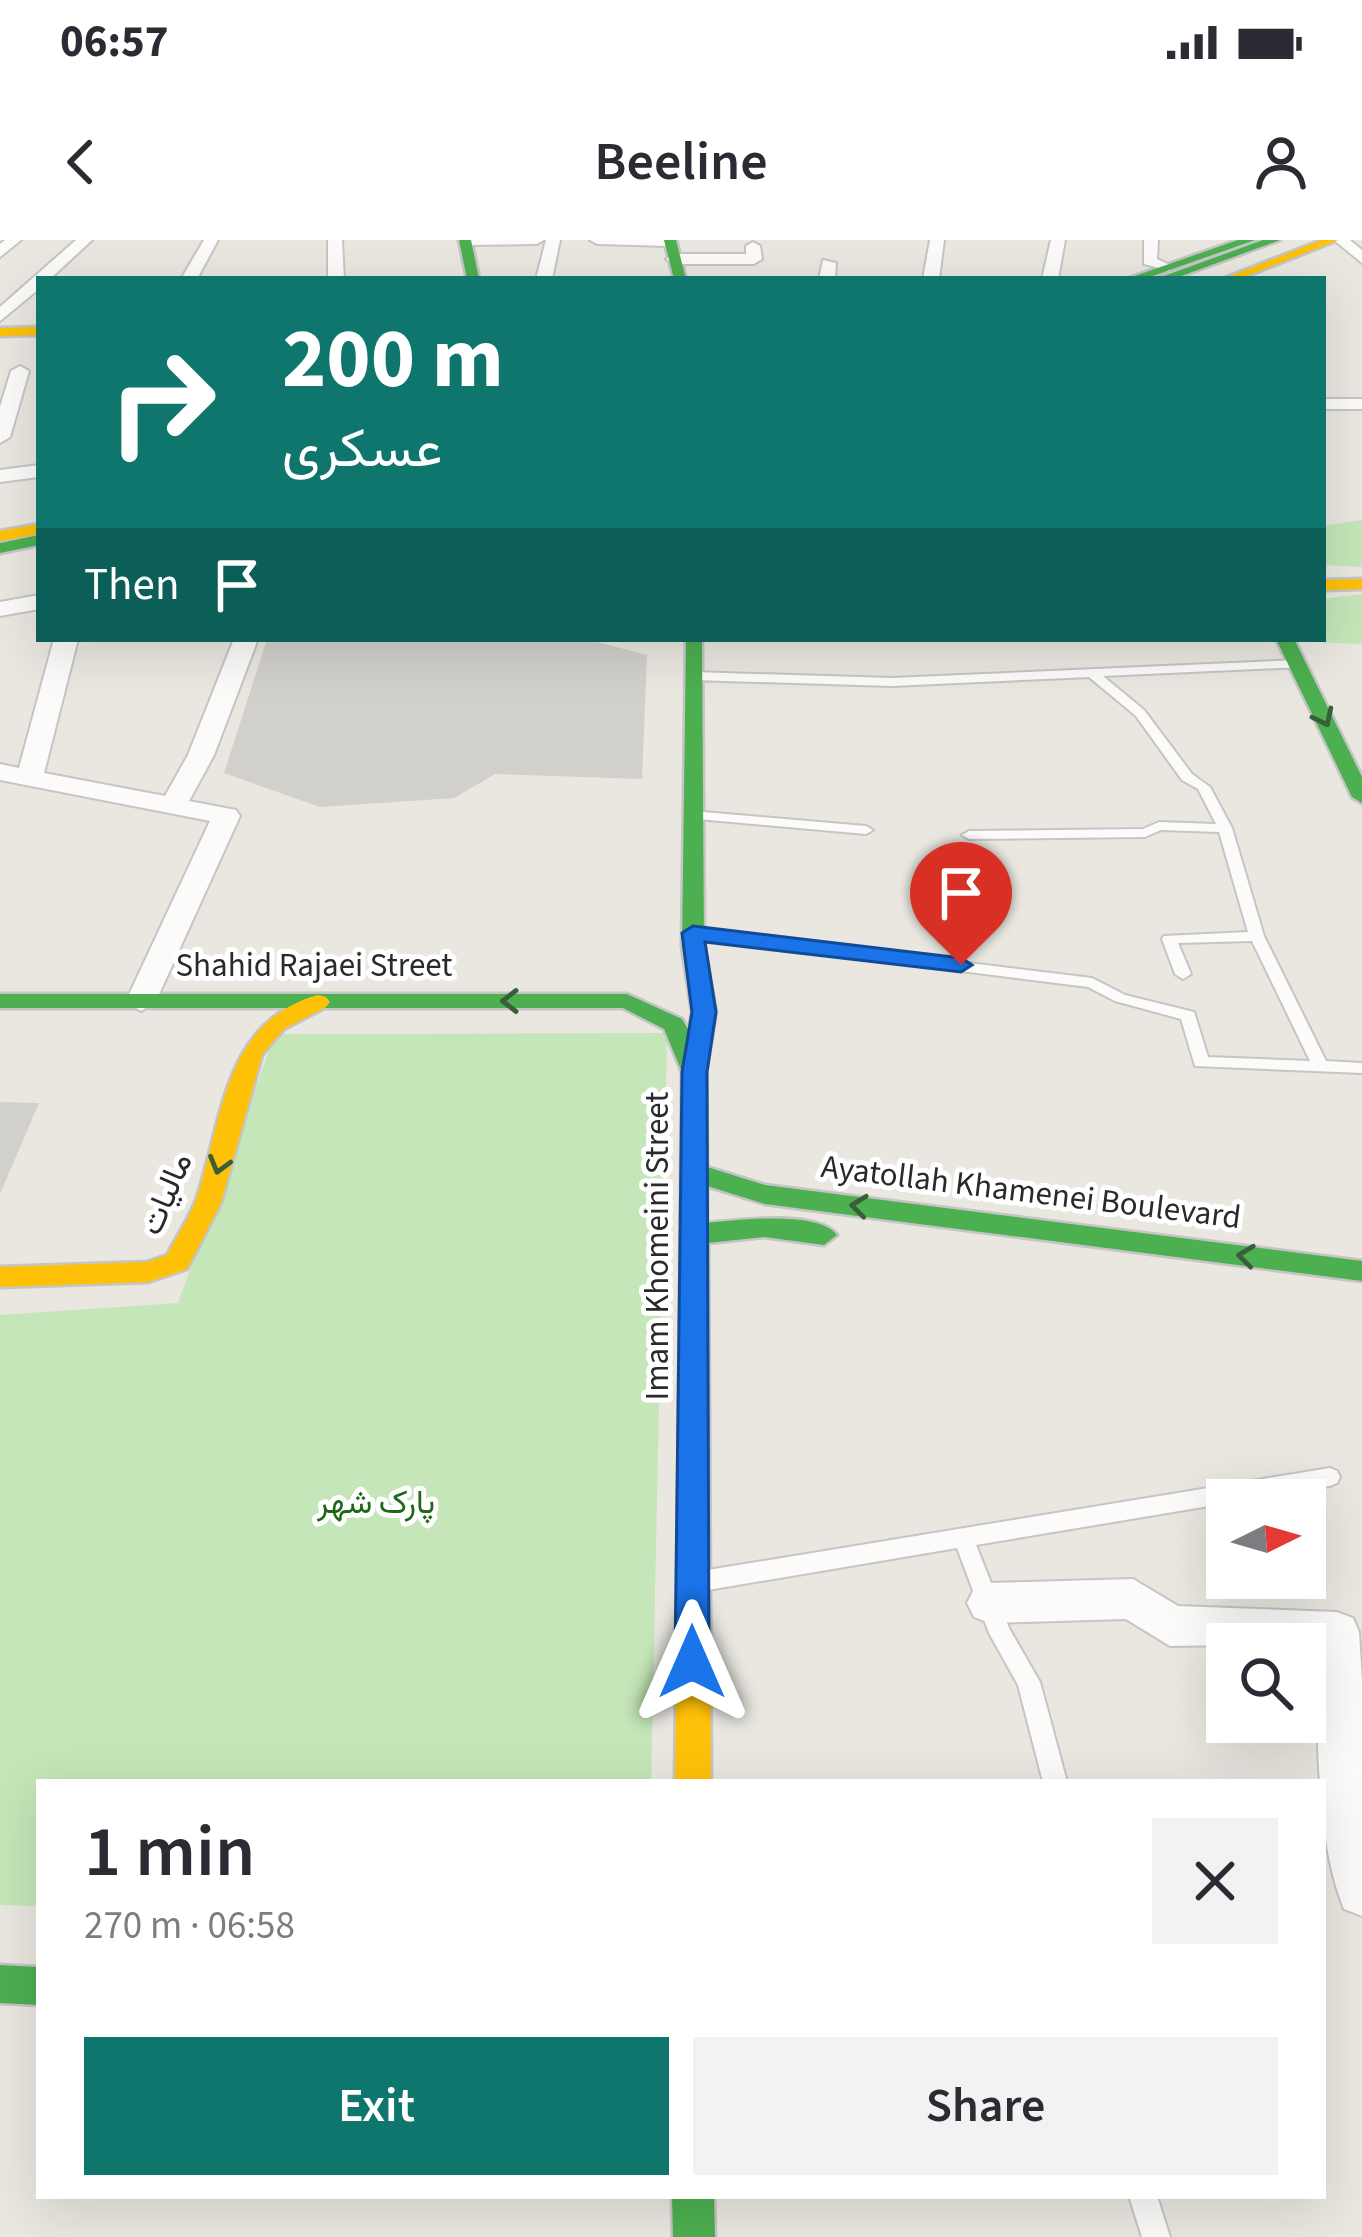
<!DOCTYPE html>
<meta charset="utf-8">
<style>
body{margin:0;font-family:"Source Sans 3",Vazirmatn,sans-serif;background:#f2f2f3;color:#2b2b33;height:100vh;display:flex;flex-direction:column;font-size:45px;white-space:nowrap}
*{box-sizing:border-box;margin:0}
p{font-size:39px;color:#7c7c81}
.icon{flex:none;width:66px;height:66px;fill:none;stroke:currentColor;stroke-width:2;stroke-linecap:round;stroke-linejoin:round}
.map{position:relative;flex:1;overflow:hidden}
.side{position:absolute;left:36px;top:1539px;width:1290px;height:420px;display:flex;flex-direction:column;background:#fff;border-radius:0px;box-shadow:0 12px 48px #0002}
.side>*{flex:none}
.guide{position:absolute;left:36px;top:36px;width:1290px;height:366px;border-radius:0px;box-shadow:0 12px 48px #0002;background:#0f766e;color:#fff;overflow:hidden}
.needle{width:78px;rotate:85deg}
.buttons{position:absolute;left:1206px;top:1239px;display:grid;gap:24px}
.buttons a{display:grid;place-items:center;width:120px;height:120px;border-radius:0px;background:#fff;box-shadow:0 12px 48px #0002;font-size:60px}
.pin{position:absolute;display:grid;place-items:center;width:102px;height:102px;color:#fff;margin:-123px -51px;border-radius:50% 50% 50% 0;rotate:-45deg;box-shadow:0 0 12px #0007}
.pin .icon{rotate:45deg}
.me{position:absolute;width:132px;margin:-66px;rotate:0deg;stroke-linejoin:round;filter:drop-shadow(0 0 9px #0008)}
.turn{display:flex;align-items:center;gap:42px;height:252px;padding:0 48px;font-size:54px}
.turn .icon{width:156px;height:156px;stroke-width:2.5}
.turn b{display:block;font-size:84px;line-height:102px}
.then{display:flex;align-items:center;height:114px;padding:0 48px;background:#0003;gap:24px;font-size:45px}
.round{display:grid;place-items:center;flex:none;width:126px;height:126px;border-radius:0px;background:#f2f2f3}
.overview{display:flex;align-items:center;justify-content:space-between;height:204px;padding:0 48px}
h1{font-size:72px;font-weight:600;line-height:90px}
.primary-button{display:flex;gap:24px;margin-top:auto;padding:24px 48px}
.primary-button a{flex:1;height:138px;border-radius:0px;background:#0f766e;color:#fff;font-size:48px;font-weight:600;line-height:138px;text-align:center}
.primary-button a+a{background:#f2f2f3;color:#2b2b33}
.status{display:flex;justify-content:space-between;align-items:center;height:84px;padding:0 60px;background:#fff;direction:ltr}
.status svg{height:33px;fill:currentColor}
header{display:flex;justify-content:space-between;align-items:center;height:156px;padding:0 48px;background:#fff;font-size:54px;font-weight:600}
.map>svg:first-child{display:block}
.green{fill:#c4e6b8}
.building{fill:#d2d0cb}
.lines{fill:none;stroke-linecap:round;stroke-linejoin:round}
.lane-casing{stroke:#c6c5c5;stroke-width:4}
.street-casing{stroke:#c6c5c5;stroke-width:4}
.fast-casing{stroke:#c6c5c5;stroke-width:5}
.slow-casing{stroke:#c6c5c5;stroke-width:5}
.lane{fill:#fcfbfa;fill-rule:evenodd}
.street{fill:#fcfbfa;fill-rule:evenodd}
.fast{fill:#4caf50;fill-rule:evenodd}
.slow{fill:#ffc107;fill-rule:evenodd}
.oneway{stroke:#385f39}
.route{fill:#1a73e8;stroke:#114b97;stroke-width:3}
.labels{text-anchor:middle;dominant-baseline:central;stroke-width:10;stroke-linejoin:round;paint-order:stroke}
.street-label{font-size:33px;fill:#2a2a2a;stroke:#fff}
.park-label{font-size:33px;fill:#1e6918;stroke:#fff}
</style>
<div class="status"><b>06:57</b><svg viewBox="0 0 49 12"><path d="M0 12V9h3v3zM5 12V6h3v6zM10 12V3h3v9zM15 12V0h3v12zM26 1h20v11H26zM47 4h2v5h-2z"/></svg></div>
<header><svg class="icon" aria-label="back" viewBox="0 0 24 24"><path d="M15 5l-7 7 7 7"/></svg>Beeline<svg class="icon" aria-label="person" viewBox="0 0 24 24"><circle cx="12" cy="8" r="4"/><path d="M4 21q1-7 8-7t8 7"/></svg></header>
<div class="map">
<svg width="1362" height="1997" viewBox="0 0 1362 1997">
<rect width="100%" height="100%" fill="#e9e7e0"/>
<!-- green -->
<g class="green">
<path d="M1362,280V327L1323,325V286Z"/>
<path d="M1362,354V404L1310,402L1308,399H1323V359Z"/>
<path d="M667,793L651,1542H39V1666L0,1665V1075L178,1063L275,794Z"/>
</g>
<!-- building -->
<g class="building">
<path d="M267,399H585L647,415L642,539L495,534L454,558L320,567L224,533Z"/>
<path d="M0,862L39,863L0,954Z"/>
</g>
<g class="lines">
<!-- lane casing -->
<g class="lane-casing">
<g id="lane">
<path d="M1298,420L1302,421V427L1103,436L1144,470L1192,534L1210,547L1232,588L1264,696L1326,821L1362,823V833L1195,826L1181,779L1115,761L1088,747L693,697L686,693L693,689L1092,738L1125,755L1194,772L1208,817L1310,821L1252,701L1178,703L1191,734L1183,739L1175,734L1162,699L1164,696L1248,692L1219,592L1161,590L1145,597L969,599L962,595L969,591L1143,589L1159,582L1216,584L1198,549L1182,540L1136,476L1089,437L892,446L693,440L687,436L693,432L892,438Z"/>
<path d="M692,571L866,586L873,590L866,594L687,578L685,575Z"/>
<path d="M1330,1228L1337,1231L1340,1237L1337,1243L1330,1246L1244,1260H1227V1263L976,1305L1009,1388L1040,1442L1067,1542H1043L1018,1445L989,1393L957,1308L702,1351L694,1348L691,1341L694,1334L702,1331Z"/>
<path d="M1129,1956H1157L1170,1997H1142Z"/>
</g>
</g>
<!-- street casing -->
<g class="street-casing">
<g id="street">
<path d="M5,0H21L0,17V4Z"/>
<path d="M76,0H92L50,39H39V49L0,81V67Z"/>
<path d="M204,0H218L197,39H181Z"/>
<path d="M328,0H342L344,39H328Z"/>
<path d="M458,0H544L537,4L465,5Z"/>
<path d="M546,0H560L552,39H536Z"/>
<path d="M590,0H674L675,2L668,6L597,4Z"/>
<path d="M930,0H944L939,39H923Z"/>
<path d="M1051,0H1065L1058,39H1042Z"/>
<path d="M1144,0H1158L1157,19L1170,25V31L1144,24Z"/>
<path d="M1334,0H1350L1362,10V23Z"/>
<path d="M753,2L760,6L762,19L754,24H674L666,19L674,14H746V6Z"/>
<path d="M823,20L836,23L835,39H819Z"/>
<path d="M20,126L29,131L10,197L0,203V167L11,131Z"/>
<rect x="1323" y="159" width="39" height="10"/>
<path d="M39,225V237L0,242V230Z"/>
<path d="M39,355V369L0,376V362Z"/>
<path d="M54,399H78L44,533L165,556L188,515L234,399H258L214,515L189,561L236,570L240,576L156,761L141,771L126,761L210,581L0,540V524L19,528Z"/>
<path d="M1133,1339L1178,1366L1337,1372L1353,1378L1359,1392L1362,1441V1676L1344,1669C1315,1598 1318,1489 1316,1412L1305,1411V1404L1170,1406L1126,1379L989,1383L974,1377L967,1363L974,1349L989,1343Z"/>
</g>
</g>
<!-- fast casing -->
<g class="fast-casing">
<g id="fast">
<path d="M459,0H471L479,39H467Z"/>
<path d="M664,0H676L686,39H674Z"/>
<path d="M1238,0H1255L1144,39H1126Z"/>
<path d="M1263,0H1280L1173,39H1156Z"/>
<path d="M39,295V305L0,313V303Z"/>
<path d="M686,399L702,401L704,707L716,772L706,832L707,927L765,945L1362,1021V1041L765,964L707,946V983C737,980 819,970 837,995L824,1005L764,997L708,1003L709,1172L705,1181L694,1184L683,1181L679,1172L682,832L664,789L623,768H0V754H627L682,779L689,791L692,772L682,707Z"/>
<path d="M1276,399H1294L1362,537V563L1352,557Z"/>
<path d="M0,1725L39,1727V1765L0,1763Z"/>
<path d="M672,1956H714L715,1997H673Z"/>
</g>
</g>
<!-- slow casing -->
<g class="slow-casing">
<g id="slow">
<path d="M1322,0H1338L1239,39H1222Z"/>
<path d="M39,87V95L0,96V88Z"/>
<path d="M39,284V294L0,301V291Z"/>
<path d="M1362,339V349L1323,350V340Z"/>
<path d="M318,755L326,757L330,762L326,767L284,789L262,815L221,963L187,1029L148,1042L0,1047V1027L147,1022L167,1015C177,996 190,977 197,957C223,877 224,781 318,755Z"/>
<path d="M694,1160L705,1163L709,1172L711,1542H675L679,1172L683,1163Z"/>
</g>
</g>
<!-- lane -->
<use href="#lane" class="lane"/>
<!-- street -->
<use href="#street" class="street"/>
<!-- fast -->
<use href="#fast" class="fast"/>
<!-- slow -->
<use href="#slow" class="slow"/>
</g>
<!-- one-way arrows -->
<defs><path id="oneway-chevron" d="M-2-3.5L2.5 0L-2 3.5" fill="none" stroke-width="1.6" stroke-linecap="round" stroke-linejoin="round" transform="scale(3)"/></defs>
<g class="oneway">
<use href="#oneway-chevron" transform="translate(1324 478) rotate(64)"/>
<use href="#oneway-chevron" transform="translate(510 761) rotate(180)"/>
<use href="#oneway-chevron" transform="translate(219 925) rotate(106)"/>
<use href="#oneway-chevron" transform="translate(859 966) rotate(-173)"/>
<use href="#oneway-chevron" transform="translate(1246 1016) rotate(-173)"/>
</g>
<!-- route -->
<path class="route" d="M693,686L961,718L972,725L961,732L705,702L716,772L707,832L709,1422L704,1434L692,1438L680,1434L675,1422L682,832L692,772L682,693Z"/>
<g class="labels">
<!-- street labels -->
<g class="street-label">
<text x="314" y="725">Shahid Rajaei Street</text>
<text transform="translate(1031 952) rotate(7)">Ayatollah Khamenei Boulevard</text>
<text transform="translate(166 954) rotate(-67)">مالیات</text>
<text transform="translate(657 1006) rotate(-90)">Imam Khomeini Street</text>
</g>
<!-- park labels -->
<g class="park-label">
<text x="376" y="1262">پارک شهر</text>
</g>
</g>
</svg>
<div class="buttons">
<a><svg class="needle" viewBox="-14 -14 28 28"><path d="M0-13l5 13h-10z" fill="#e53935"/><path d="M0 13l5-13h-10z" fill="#7c7c81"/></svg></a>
<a><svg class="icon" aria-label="search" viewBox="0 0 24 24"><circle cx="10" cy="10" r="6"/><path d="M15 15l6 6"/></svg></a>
</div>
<div class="pin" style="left:961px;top:725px;background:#d93025"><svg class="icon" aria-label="arrive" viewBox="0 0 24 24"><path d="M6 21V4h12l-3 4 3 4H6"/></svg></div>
<svg class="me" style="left:692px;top:1422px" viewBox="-20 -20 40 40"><path d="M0-17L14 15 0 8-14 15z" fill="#1a73e8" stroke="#fff" stroke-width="4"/></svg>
<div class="guide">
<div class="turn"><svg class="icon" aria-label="right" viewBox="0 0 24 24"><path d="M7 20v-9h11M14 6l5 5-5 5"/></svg><div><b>200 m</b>عسکری</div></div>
<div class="then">Then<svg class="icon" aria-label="arrive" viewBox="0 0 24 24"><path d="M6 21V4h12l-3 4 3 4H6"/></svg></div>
</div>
<section class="side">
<div class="overview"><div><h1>1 min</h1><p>270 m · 06:58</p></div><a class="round"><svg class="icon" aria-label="close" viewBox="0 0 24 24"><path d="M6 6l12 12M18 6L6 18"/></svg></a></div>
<div class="primary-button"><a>Exit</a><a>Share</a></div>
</section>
</div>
